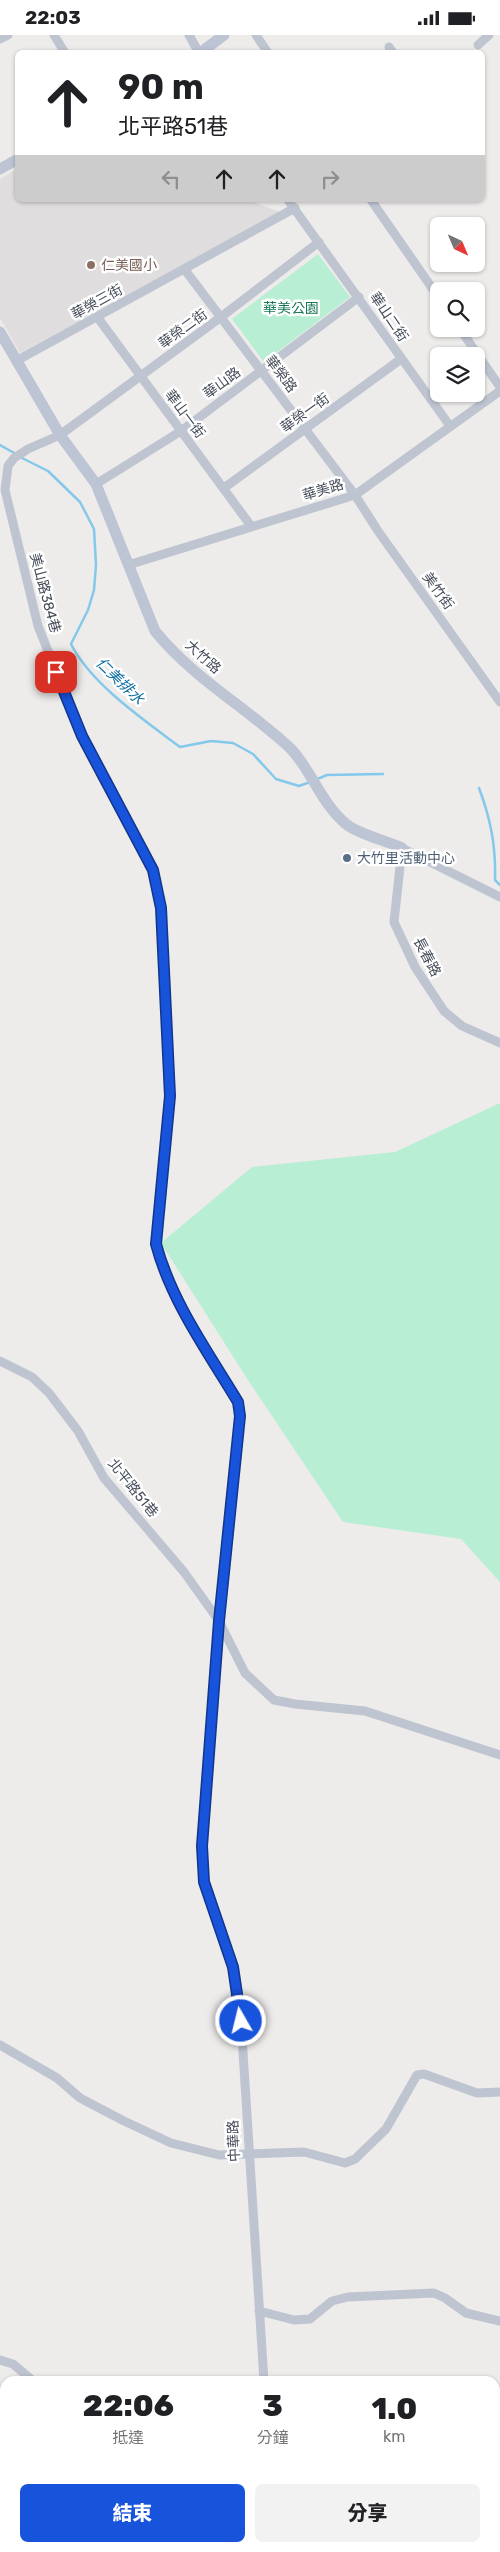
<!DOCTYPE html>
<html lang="zh-TW">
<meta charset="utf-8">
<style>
body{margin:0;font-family:Rubik,"Noto Sans TC",sans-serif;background:#f2f2f2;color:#202124;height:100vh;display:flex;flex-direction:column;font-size:19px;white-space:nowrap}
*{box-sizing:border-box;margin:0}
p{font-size:16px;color:#757577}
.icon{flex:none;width:28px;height:28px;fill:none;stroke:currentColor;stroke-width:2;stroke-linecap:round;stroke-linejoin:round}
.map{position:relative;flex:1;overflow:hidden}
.sheet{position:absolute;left:0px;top:2341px;width:500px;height:176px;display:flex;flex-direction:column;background:#fff;border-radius:15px 15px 0 0;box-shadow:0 1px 4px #0004}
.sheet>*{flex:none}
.guide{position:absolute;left:15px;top:15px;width:470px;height:152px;border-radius:8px;box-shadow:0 1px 4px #0004;background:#fff;color:#202124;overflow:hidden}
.needle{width:32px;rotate:136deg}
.controls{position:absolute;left:430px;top:182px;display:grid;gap:10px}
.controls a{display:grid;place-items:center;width:55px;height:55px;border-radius:8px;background:#fff;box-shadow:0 1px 4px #0004;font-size:25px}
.pin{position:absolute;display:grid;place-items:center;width:42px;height:42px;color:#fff;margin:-21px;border-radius:10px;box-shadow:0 2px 8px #0006}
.me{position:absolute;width:55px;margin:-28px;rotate:352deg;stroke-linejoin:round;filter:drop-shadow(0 0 4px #0008)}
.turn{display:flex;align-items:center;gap:18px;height:105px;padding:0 20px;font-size:22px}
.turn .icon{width:65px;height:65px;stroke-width:2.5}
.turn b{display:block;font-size:35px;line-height:42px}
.lanes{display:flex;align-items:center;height:48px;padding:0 20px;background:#0003;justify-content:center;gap:25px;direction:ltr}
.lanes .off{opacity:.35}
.eta{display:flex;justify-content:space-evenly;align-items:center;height:85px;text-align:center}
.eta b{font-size:30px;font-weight:800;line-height:35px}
.action{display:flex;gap:10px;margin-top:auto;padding:10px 20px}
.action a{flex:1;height:58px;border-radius:8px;background:#1853db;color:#fff;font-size:20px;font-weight:800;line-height:58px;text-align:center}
.action a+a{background:#f2f2f2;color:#202124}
.status{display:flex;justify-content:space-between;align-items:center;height:35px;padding:0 25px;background:#fff;direction:ltr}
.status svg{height:14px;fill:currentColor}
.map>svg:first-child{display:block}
.education{fill:#dfdddd}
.green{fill:#b8eed4}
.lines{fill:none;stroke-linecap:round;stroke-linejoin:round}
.stream{stroke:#84c8eb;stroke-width:2.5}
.street{stroke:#bec5d1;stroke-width:9}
.secondary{stroke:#bdc5d5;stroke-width:11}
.route-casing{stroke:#10368e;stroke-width:12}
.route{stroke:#1853db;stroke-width:9}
.education-dot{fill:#8d6e63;stroke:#fff;stroke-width:2}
.service-dot{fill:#5c6f8a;stroke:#fff;stroke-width:2}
.labels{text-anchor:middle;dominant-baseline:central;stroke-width:5;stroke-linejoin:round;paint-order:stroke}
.education-label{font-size:14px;fill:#785e54;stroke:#fff;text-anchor:start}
.street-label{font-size:14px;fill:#444c58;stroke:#fff}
.park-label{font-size:14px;fill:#167855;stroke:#fff}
.service-label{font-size:14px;fill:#4e5e75;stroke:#fff;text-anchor:start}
.water-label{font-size:15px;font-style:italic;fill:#0c6fa4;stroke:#fff}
</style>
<div class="status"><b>22:03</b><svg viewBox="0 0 49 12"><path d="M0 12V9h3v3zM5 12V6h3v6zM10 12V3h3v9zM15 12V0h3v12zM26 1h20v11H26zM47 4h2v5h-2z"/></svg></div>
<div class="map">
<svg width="500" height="2517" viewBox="0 0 500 2517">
<rect width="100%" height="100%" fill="#eeebeb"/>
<!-- education -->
<path class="education" d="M17,134L18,165H248L280,177L20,318L0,283V144Z"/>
<!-- green -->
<g class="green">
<path d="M318,219L350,262L264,327L232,284Z"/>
<path d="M500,1068V1547L461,1504L343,1487L246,1342L161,1208L252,1132L395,1117Z"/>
</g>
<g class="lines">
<!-- stream -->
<g class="stream">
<path d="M0,410L16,419"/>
<path d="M20,422L48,436L80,467L94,494L96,530L94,555L88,575L71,609C91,649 144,685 180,712L211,706L233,708L253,719L276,744L299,751L310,747"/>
<path d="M315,745L327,740L383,739"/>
<path d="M479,753C491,785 496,812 495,845L500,850"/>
</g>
<!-- street -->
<g class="street">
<path d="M54,0L65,18"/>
<path d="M189,0L199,18"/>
<path d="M256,0L268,18"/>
<path d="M0,4L8,0"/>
<path d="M478,10L489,0"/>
<path d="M389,12L393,18"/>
<path d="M288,165L450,391"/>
<path d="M371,165L439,263"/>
<path d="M185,235L355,460L378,496L500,667"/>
<path d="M98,283L251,491"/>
<path d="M460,294L500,352"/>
<path d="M16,326L295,173"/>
<path d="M96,449L181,396L359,262"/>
<path d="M224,453L401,324"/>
<path d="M128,530L355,460L500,356"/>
<path d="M500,862L402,813L394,887L415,932L444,976L462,991L500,1008"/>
<path d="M0,1326L32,1342L49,1358L78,1396L104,1443L184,1537L219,1586L245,1638L274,1665L295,1669L365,1676L500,1720"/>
<path d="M0,2010L57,2043L80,2063L124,2086L171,2108L219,2120L304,2117L345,2128L355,2124L386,2094L417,2040L424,2039L477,2058L500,2057"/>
<path d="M259,2276L294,2285L310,2284L332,2266L348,2262L434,2258L445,2263L466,2278L500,2286"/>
<path d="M0,2325L13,2329L33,2346"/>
<path d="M264,2346L241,1986L233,1933L204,1847L202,1811L219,1586L240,1381L238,1367L180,1270L156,1209L170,1061L161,873L153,835L82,701L38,591L5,455L8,431L14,423L28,414L60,400L221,282L319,207"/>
<path d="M495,2455L500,2454"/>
<path d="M275,2512V2517"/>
</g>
<!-- secondary -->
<g class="secondary">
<path d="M200,18L224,0"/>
<path d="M0,134L18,124"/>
<path d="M0,297L60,400L96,449L155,596C193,643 246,672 290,713C311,734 320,767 346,789C358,799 387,806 402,813"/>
</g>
</g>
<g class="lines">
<!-- route casing -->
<g class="route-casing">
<path id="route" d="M56,637L82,701L153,835L161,873L170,1061L156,1209C171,1266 208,1317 238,1367L240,1381L219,1586L202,1811L204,1847L233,1932L241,1986"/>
</g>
<!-- route -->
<use href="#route" class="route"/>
</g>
<!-- markers -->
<circle class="education-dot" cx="91" cy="230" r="5"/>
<circle class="service-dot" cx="347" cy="823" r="5"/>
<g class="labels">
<!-- education labels -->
<g class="education-label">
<text x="101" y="230">仁美國小</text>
</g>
<!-- street labels -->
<g class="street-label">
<text transform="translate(97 267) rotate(-29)">華榮三街</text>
<text transform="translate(389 282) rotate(56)">華山二街</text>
<text transform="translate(183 294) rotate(-36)">華榮二街</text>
<text transform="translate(281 339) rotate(53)">華榮路</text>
<text transform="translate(222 348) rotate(-36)">華山路</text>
<text transform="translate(305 378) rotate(-36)">華榮一街</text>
<text transform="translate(185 379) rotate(53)">華山一街</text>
<text transform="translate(323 455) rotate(-17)">華美路</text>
<text transform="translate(438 556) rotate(54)">美竹街</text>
<text transform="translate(45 558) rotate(75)">美山路384巷</text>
<text transform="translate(203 622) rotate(42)">大竹路</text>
<text transform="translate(427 922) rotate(62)">長春路</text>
<text transform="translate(133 1453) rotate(51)">北平路51巷</text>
<text transform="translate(234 2106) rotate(-93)">中華路</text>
</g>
<!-- park labels -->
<g class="park-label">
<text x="291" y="273">華美公園</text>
</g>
<!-- service labels -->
<g class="service-label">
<text x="357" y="823">大竹里活動中心</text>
</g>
<!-- water labels -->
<g class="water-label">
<text transform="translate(120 646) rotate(44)">仁美排水</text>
</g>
</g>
</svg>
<div class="controls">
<a><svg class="needle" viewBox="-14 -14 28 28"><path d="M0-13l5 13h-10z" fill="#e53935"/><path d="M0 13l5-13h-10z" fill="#757577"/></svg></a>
<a><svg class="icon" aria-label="search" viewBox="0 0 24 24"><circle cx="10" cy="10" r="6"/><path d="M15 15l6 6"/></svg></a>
<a><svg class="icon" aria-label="layers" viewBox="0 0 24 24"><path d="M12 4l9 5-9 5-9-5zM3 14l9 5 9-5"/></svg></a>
</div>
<div class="pin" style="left:56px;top:637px;background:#d93025"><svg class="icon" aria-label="arrive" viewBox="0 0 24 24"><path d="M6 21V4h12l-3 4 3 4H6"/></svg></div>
<svg class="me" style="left:241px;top:1986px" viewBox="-20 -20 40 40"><circle r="17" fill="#1853db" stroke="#fff" stroke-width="3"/><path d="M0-11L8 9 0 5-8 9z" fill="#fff"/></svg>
<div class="guide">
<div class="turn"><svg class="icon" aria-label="ahead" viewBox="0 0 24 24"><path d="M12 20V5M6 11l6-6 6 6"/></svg><div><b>90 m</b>北平路51巷</div></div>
<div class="lanes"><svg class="icon off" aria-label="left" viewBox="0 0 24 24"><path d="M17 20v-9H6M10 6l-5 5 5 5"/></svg><svg class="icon" aria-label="ahead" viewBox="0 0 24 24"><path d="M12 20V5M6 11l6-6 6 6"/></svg><svg class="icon" aria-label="ahead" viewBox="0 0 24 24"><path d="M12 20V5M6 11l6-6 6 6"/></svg><svg class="icon off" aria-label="right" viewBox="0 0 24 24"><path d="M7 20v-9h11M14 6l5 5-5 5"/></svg></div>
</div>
<section class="sheet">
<div class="eta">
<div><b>22:06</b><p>抵達</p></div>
<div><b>3</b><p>分鐘</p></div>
<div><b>1.0</b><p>km</p></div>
</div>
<div class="action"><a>結束</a><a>分享</a></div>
</section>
</div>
